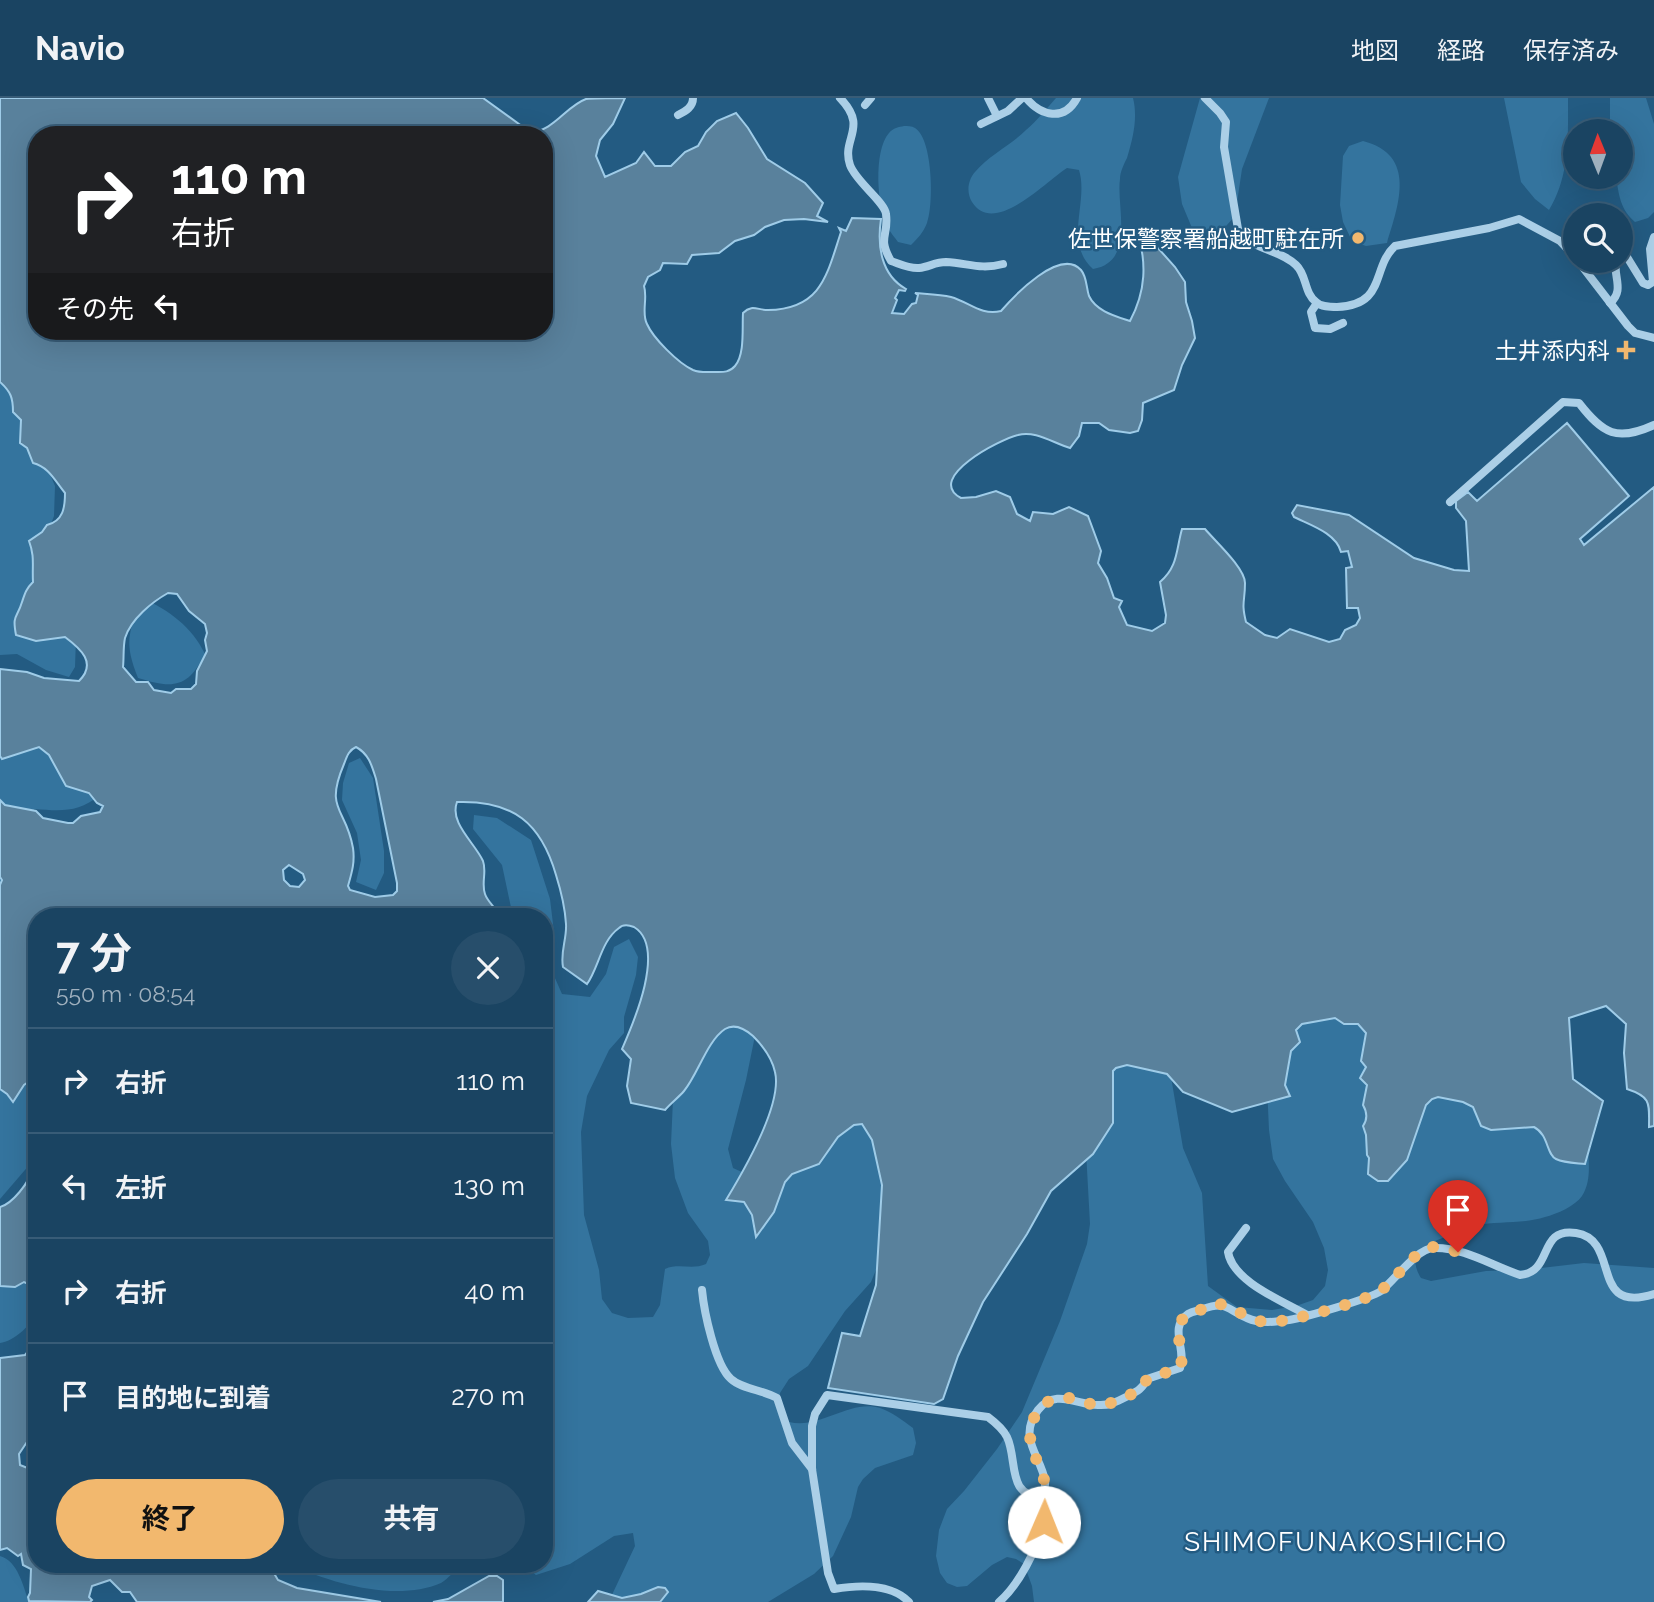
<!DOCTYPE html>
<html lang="ja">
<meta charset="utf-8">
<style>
body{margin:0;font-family:Raleway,"Noto Sans JP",sans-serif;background:#274e6b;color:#f1f3f6;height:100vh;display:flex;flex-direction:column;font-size:26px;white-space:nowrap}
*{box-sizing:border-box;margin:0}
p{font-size:23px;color:#9fb0be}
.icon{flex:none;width:38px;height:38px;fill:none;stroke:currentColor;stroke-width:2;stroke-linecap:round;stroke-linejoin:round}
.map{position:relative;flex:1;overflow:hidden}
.details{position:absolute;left:28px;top:810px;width:525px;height:665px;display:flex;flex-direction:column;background:#1a4462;border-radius:28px;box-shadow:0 7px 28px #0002,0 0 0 2px #385c77}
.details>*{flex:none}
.hud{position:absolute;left:28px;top:28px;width:525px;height:214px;border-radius:28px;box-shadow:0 7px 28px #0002,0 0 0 2px #385c77;background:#202124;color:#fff;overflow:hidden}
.needle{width:46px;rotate:359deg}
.controls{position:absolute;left:1563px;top:21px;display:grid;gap:14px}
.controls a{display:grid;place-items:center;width:70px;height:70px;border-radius:50%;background:#1a4462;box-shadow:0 7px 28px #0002,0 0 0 2px #385c77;font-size:35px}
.pin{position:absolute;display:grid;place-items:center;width:60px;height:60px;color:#fff;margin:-72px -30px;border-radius:50% 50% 50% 0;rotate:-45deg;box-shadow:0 0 7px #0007}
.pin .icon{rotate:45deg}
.me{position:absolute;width:77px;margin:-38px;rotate:1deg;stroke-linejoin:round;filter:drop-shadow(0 0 5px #0008)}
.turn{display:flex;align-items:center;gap:24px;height:147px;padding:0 28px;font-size:32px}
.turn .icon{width:91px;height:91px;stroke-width:2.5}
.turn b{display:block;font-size:49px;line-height:60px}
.then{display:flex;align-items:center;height:66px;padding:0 28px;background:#0003;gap:14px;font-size:26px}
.round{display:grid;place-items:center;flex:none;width:74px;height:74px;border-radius:37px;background:#274e6b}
.head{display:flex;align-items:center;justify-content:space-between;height:119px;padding:0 28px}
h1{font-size:42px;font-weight:700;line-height:52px}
.button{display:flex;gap:14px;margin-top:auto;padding:14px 28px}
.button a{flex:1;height:80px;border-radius:42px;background:#f2b86e;color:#111;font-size:28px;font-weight:700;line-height:80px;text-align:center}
.button a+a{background:#274e6b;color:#f1f3f6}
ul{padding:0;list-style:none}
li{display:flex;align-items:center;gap:21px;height:105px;padding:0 28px;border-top:2px solid #385c77}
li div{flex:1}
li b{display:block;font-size:26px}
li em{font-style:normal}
header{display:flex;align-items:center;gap:42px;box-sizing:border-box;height:98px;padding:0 35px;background:#1a4462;border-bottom:2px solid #385c77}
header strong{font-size:33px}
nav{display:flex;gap:38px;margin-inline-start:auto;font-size:24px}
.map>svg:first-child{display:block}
.green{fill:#34749e}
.water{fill:#59819c;stroke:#9fcce8;stroke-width:2;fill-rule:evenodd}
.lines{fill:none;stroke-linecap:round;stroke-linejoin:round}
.minor{stroke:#abcfe7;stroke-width:8}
.route{stroke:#f2b86e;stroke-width:12;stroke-dasharray:0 21.6}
.poi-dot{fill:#f2b86e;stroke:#235b82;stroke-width:2.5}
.labels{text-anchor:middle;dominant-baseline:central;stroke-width:5;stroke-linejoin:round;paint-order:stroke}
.poi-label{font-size:23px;fill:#fff;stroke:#235b82;text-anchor:end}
.quarter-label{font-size:26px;letter-spacing:2px;fill:#fff;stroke:#235b82}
</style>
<header>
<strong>Navio</strong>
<nav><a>地図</a><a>経路</a><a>保存済み</a></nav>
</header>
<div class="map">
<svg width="1654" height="1504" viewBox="0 0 1654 1504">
<rect width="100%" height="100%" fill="#235b82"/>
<!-- green -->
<g class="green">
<path d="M1056,0H1133C1138,20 1133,40 1127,60C1124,66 1120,74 1120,81C1116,109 1136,164 1093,171C1063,144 1089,104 1079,72L1067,70C1045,84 994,139 972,104C966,94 968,82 975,74C989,57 1011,47 1026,32C1037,23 1046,11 1056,0Z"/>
<path d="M1200,0H1269L1242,71L1235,118L1218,137L1192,130L1182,106L1178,79Z"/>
<path d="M1504,0H1568C1568,39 1570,77 1549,112L1535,101L1521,84Z"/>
<path d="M1610,0H1646L1654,26V114L1648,120L1635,124C1620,111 1619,97 1616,79H1620V33H1610Z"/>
<path d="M904,28C907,28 912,28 915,30C933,41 934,107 927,125C923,135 918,140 911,147L898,144C895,140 891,135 888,130C877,110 873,53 889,35C893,30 899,29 904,28Z"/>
<path d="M1363,43C1417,57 1399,106 1387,145L1366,148L1352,143L1343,124L1340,107L1343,58L1349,48Z"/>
<path d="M0,271L21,308L55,388L54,418L39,458L76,540L75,569L69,579L46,572L17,556L0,557Z"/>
<path d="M142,500C170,513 191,528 205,556C188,590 173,591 138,580C124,545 128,535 142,500Z"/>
<path d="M0,614L100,697C78,715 61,713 34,711V733L0,790Z"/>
<path d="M360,660L373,680L384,753V775L376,792L356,784L361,762L357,735L342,702L343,685L349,665Z"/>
<path d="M474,717L497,720L531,742L550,801L554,834L551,871L562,896L590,899L606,876L614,849L629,841L638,859L636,877L624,919V935L609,952L587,998L581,1034L584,1117L599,1172L602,1201L612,1215L628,1220L653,1219L660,1207L665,1171C678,1165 693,1172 706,1166L710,1157L708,1143L688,1115L675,1080L671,1046L675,957L724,904L758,923L746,982L728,1051L733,1070L744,1075L877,984L885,1150L871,1184L845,1213L808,1268L789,1281L780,1295V1307L789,1324C820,1332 849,1301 880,1310C892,1314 902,1322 913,1330L916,1345L913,1357L875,1370L863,1381L858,1389L851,1419L833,1458L814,1476L768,1504H615L610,1501L635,1448L633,1435L614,1438L570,1466L536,1477L523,1467L544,1466V1363L549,1356L544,1355V819H513L502,767L473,731Z"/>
<path d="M1315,870L1422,978L1588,1050C1589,1066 1591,1084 1582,1098C1575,1108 1557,1116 1545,1119C1524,1126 1498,1123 1476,1127C1467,1129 1459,1133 1450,1137C1430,1145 1404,1153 1421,1180L1431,1183L1486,1173L1523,1172L1584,1165L1654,1170V1504H1034L1032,1488L1024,1466L1016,1461L1007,1459L992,1467L967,1488L957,1489L947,1485L940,1475L936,1458L939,1432L947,1411L964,1393L997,1351L1022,1314L1060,1223L1087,1146L1090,1126L1086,1053L1123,936L1169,967L1183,1050L1202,1095L1208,1188L1237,1209L1272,1212L1296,1208L1313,1202L1325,1188L1328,1172L1324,1150L1313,1124L1285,1083L1273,1061L1269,1032L1266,965Z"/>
<path d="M37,964V1058L0,1101V967Z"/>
<path d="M0,1150L37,1182C37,1191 38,1202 37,1211C35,1225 13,1244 0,1245Z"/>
<path d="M0,1458C18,1463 23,1488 29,1504H0Z"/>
<path d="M292,1467H461C455,1472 448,1481 441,1485C397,1504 333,1486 292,1467Z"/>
</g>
<!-- water -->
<g class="water">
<path d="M0,0H483L530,34C553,34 566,8 586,1C596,0 613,0 625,0L613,26L600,42L596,58L605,79L636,65L644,54L655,68H671L685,54L698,48L706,34L717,23L736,15L748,30L767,61L805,85L823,105L817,118L828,124L804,121L784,122L765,129L754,137L735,143L719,155L692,157L687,166L663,165L660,172L648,179L644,188C648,200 641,215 647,226C653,240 678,265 693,272C700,275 707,274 715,274C722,274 729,275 735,268C745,256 742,231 743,215C752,206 757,212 768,212C822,211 827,176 841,134L839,130L846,133L852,120L881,121C877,148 881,177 906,191L905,193L899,192L895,200L897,202L892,215L904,216L912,206L916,205L918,197L915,195C927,196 940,196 951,199C969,204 981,218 1001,213C1014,198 1060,149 1081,172C1087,179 1086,189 1089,198C1096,213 1115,218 1130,223C1146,193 1147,165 1137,132L1140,130L1175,169L1185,184L1186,204L1192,223L1195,240L1182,267L1174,292L1143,305L1142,322L1138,333L1130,335L1109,332L1099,325H1082L1079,338L1070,350C1053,345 1035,332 1018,337C1001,341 924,380 961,400L976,399L996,393L1010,399L1017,416L1030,423L1033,414L1053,416L1069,409L1088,418L1101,453L1098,465L1107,480L1114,500L1122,503L1119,509L1127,527L1152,533L1165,525L1166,517L1160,484C1178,469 1176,452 1182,431H1205C1215,443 1245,470 1245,485C1245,504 1241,504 1246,524L1265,537L1277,540L1290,531L1329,544L1340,541L1345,532L1356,527L1360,520L1358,510H1347L1346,470L1352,469L1348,453L1341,454C1336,435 1310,427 1294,419L1292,415L1297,407L1349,417L1414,460L1454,472L1469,473L1466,423L1456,410V403L1468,394L1477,403L1567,325L1629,398L1580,441L1584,447L1654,389V1028L1649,1029C1649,1006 1652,999 1627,991L1624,955L1626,926L1606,908L1569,920L1573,981L1603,1003L1585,1066C1576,1065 1564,1065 1556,1061C1546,1056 1549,1037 1534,1029L1491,1032L1481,1028L1473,1009L1463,1004L1438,999L1432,1001L1426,1007L1407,1062L1388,1083H1378L1368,1076L1369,1060L1367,1057L1366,1037L1363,1028C1368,1021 1367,1014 1363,1007L1367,987L1360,980L1366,969L1361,963L1366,935L1358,926H1344L1335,920L1302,926L1296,932L1300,944L1291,953L1285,987L1290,998L1232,1014L1183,994L1167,976L1127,967L1116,970L1113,973V1025L1093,1056L1051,1093L1027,1136L983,1204L958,1258L943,1301L934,1306L828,1290L842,1235L860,1238L876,1187L882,1087L872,1042L862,1026L854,1027L838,1039L819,1066L792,1076L785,1084L774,1114L756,1139L752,1117L744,1104L726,1102C743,1074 783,1007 775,974C772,960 763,948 753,938C745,931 735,925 725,931C707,943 698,976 684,993C678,1000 671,1005 665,1012L631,1005L627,988L631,961L622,951C633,926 667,849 634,829C629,827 623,826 619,830C601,843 599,869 587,886L563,869C560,854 567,841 566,826C565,809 561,793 556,777C541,725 513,702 457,704C449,725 475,745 483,763C487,774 481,785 485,796C488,805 497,810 499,819H37V978L24,987L13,1004L7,996L0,991V787L2,782L0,779V702L5,707L36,713L43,720L68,725H73L81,718L100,714L103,708L97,705L89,695L66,688L49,657L39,649L2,661L0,658V571L27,574L44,580L79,583C97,565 81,551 65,539L36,543L16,537C12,516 17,521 22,504C25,495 26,491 33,484C32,467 35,459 29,443L42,434L47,427C63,423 65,410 65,395C55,383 49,369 33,365L27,350L20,345L21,322L13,314C13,300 11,294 0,284ZM37,37H544V233H37ZM168,495L177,496L189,513L205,526L207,535L205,542L207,553L197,573L196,586L191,591H176L171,595L154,592L148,584H136L123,569C124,560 123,549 125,540C131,521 152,504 168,495ZM356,649C369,656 372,668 376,681L397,785V793L393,797L375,799L350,792L348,788C352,774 355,764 353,750C346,709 324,713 344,666C347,658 349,652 356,649ZM289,767L303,776L305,782L299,789L290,788L284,782L283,772Z"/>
<path d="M37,1070V1190L24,1184L15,1189L0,1188V1109C12,1106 30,1084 32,1071Z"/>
<path d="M37,1243V1335H33L19,1356L20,1367L30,1371H37V1466L269,1467L278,1482L297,1490L381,1504H137L130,1494H122L110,1482L92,1488L89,1499L92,1502L90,1504L29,1503L28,1499L30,1495L31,1471L23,1467L21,1456L18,1458L7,1450L0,1452V1260L25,1257Z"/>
<path d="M489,1478H497L503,1482V1504H433L448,1501Z"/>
<path d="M658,1489L665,1490L668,1494L660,1504H588L598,1493L622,1500L641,1496Z"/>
</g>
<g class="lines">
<!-- minor -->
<g class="minor">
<path d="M840,0C869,30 841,40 850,67C856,84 885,104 886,116C889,138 877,139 891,163C900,166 910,171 919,170C929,169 935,164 946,164C968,165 980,172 1003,166"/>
<path d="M988,0L997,18"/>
<path d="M1026,0C1041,18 1064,24 1077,0"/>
<path d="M1205,0L1220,15L1226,24L1224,49L1238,131C1254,154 1278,150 1296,167C1307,177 1304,195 1316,204C1321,209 1330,209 1337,209C1387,207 1371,170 1395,148L1489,130L1519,121L1560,143L1575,159"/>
<path d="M865,7L871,0"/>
<path d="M678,17C686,13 693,9 693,0"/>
<path d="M981,26L1008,13L1022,0"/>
<path d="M1620,159H1627L1643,185L1648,187L1653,184L1650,151L1654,139"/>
<path d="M1578,163L1628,228L1635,235L1654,240"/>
<path d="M1317,205L1311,214L1315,230L1330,231L1343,225"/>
<path d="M1610,205C1625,192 1613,179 1616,163"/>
<path d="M1450,404L1563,304L1579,305C1603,336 1617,344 1654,327"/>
<path d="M1246,1130L1228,1154C1233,1184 1283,1203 1307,1217"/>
<path d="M702,1192C704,1213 715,1267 731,1281C742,1291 763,1292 777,1300L792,1345L812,1371"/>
<path d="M909,1504C891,1485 858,1487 834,1491L828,1475L812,1371V1328L815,1316L827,1297L988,1319C996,1325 1003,1331 1007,1339C1018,1362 1006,1399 1043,1399"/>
<path d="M999,1504C1018,1488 1038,1450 1043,1426C1045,1417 1042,1408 1043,1399C1043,1394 1046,1388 1045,1383C1041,1358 1017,1340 1038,1312C1055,1290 1077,1307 1098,1307C1109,1308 1118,1303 1128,1298C1138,1293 1142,1291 1147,1281L1180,1270C1187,1251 1168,1230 1188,1216C1193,1213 1198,1213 1203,1211C1227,1202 1227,1212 1247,1220C1260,1226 1275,1224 1289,1222C1306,1219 1369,1201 1381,1193C1395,1182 1417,1150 1434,1150C1463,1149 1493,1168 1520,1177C1554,1174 1537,1129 1576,1135C1622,1142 1588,1217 1654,1196"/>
</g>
</g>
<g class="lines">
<!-- route -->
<path class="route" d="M1044,1424L1043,1399L1045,1384L1030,1345L1031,1326L1038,1312L1049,1303L1058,1301L1070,1300L1094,1307H1106L1141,1292L1147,1281L1180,1270C1187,1252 1168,1230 1188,1216C1192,1213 1198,1213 1203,1211C1204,1211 1212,1206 1212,1206C1229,1203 1247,1224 1267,1224C1286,1225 1364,1204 1380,1193C1395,1183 1415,1151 1432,1149C1440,1149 1450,1152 1458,1154"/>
</g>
<!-- markers -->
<g class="poi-dot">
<circle cx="1358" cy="140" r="7"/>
<path d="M1622.5 241.5h7v7h7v7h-7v7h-7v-7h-7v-7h7z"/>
</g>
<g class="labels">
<!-- poi labels -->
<g class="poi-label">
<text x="1344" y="140">佐世保警察署船越町駐在所</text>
<text x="1610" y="252">土井添内科</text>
</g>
<!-- quarter labels -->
<g class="quarter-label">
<text x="1346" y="1444">SHIMOFUNAKOSHICHO</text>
</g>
</g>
</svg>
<div class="controls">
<a><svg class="needle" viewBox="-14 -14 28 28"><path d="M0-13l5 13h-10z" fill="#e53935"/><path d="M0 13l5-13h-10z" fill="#9fb0be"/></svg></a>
<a><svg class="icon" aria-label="search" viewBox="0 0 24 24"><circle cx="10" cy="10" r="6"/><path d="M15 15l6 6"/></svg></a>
</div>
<div class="pin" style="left:1458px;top:1154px;background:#d93025"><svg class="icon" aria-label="arrive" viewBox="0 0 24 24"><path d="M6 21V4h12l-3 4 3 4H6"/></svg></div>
<svg class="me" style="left:1044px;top:1424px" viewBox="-20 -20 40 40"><circle r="19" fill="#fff"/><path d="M0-13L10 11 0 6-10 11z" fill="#f2b86e"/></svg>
<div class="hud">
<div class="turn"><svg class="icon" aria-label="right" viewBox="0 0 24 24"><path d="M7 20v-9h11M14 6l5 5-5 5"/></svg><div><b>110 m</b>右折</div></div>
<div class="then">その先<svg class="icon" aria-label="left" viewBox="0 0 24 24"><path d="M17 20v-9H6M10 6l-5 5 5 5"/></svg></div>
</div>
<section class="details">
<div class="head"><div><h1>7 分</h1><p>550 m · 08:54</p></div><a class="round"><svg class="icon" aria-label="close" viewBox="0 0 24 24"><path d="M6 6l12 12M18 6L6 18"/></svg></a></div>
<ul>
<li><svg class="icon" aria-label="right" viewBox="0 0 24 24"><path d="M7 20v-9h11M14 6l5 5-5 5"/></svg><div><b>右折</b></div><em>110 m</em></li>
<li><svg class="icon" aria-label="left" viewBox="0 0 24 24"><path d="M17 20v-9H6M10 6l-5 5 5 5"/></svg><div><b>左折</b></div><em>130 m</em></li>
<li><svg class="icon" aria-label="right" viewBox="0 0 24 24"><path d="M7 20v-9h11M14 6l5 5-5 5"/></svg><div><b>右折</b></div><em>40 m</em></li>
<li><svg class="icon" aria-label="arrive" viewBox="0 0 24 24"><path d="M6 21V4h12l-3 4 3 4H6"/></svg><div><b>目的地に到着</b></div><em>270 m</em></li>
</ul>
<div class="button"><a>終了</a><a>共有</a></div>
</section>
</div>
